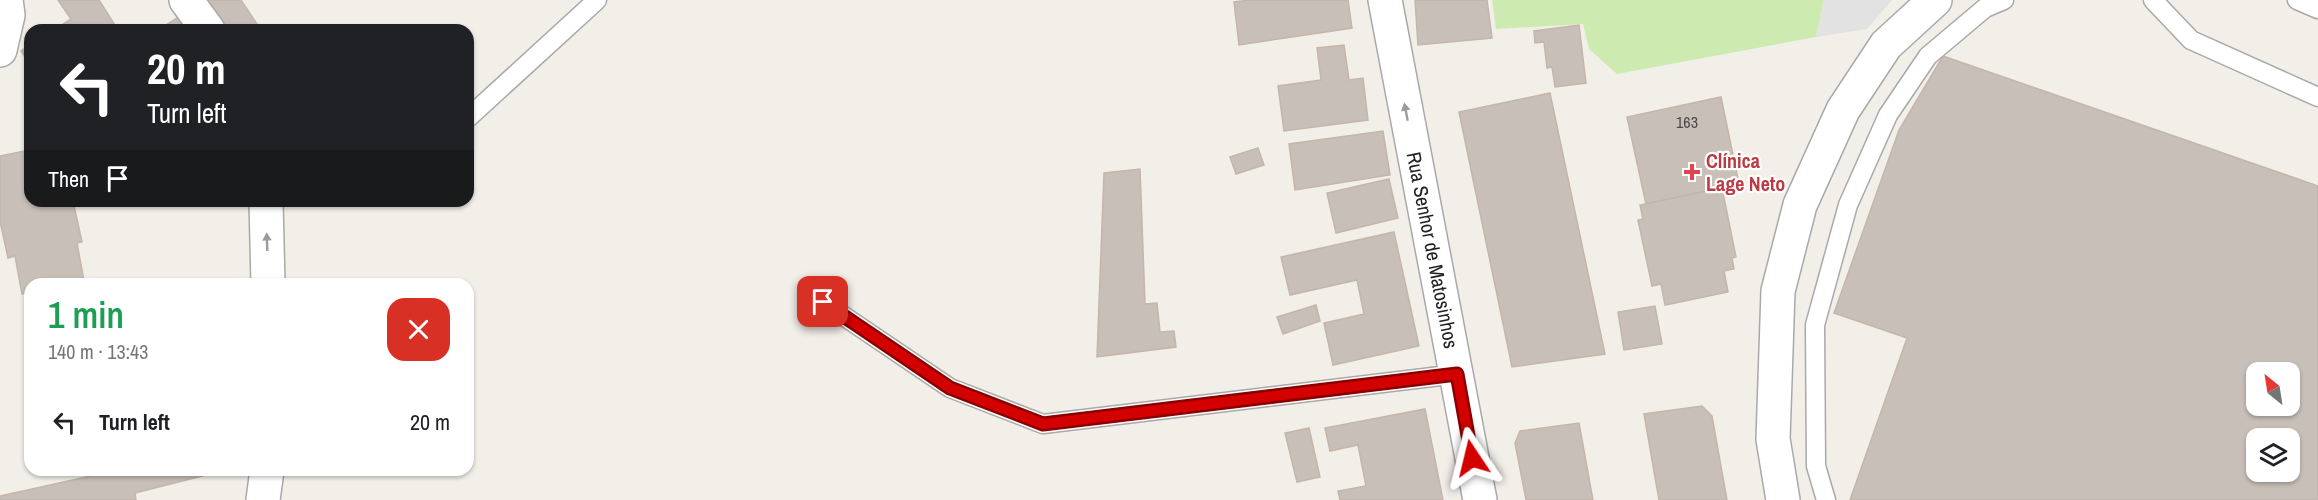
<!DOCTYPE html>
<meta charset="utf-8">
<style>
body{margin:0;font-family:"Archivo Narrow",sans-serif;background:#f2f2f2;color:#202124;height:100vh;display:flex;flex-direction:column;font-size:22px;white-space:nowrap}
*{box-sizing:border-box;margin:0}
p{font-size:20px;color:#757577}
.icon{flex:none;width:33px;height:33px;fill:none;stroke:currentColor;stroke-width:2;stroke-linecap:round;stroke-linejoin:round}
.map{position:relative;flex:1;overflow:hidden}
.side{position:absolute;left:24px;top:278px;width:450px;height:198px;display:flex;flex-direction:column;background:#fff;border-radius:18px;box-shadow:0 2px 4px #0004}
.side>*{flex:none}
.guide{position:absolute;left:24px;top:24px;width:450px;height:183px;border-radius:18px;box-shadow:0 2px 4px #0004;background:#202124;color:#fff;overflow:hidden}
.needle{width:39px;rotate:330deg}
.controls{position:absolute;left:2246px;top:362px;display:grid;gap:12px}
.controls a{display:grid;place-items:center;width:54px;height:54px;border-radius:12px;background:#fff;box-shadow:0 2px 4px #0004;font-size:30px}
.pin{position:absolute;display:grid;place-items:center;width:51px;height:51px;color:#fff;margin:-26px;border-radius:12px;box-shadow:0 3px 9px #0006}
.me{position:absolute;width:66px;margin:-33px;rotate:350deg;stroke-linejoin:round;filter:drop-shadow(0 0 4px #0008)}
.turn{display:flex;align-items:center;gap:21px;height:126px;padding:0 24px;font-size:27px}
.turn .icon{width:78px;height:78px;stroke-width:2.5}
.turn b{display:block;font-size:42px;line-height:51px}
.then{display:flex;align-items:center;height:57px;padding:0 24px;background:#0003;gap:12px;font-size:22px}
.round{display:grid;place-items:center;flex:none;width:63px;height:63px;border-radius:18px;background:#f2f2f2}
.summary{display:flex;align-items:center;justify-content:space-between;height:102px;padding:0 24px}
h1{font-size:36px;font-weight:600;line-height:45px;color:#1e9e55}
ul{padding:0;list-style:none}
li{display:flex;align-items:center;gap:18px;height:84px;padding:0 24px}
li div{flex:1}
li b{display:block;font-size:22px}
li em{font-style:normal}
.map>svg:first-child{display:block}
.grass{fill:#cdebb0}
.parking{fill:#e2e2e2}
.building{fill:#c7bfb8;stroke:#c4b6ab;stroke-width:1.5;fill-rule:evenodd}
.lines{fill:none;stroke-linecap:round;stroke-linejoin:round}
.service-casing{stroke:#a9a9a9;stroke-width:21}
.minor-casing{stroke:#a9a9a9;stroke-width:36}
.tertiary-casing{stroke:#a9a9a9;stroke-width:36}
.service{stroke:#fff;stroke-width:18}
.minor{stroke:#fff;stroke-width:33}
.tertiary{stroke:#fff;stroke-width:33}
.oneway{fill:#9c9c9c}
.route-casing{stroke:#8a0000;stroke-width:15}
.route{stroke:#d40000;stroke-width:10}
.health-dot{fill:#e0444e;stroke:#fff;stroke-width:2}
.labels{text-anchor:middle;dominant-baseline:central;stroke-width:4.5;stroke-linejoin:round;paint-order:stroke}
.number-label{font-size:16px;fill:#4b4948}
.health-label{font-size:20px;font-weight:bold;fill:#be3a42;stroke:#fff;text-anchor:start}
.street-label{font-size:20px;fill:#222;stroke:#fff}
</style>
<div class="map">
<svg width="2318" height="500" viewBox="0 0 2318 500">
<rect width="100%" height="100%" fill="#f2efe9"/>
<!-- grass -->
<path class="grass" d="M1492,0H1824L1816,37L1617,74L1589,49L1583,24L1496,29Z"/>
<!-- parking -->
<path class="parking" d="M1824,0H1892L1867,29L1816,37Z"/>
<!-- building -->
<g class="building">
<path d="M58,0H99L118,30H54L71,19Z"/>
<path d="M202,0H241L261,30H222Z"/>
<path d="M1250,0H1348L1352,28L1239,45L1234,2Z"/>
<path d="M1415,0H1487L1492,38L1418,45Z"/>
<path d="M185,13L196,30H158Z"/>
<path d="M1579,25L1586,83L1555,87L1552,67L1547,68L1544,42L1535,43L1534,31Z"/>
<path d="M30,45V65L21,51Z"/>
<path d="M1344,45L1349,80L1363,78L1368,120L1284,131L1278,86L1321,80L1317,48Z"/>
<path d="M1943,56L2318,186V500H1850L1907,338L1834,313L1899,130ZM2256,372H2289V405H2256ZM2256,438H2289V471H2256Z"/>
<path d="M1550,93L1605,354L1512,367L1459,112Z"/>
<path d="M1721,97L1739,184L1646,204L1627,117Z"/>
<path d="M1383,131L1390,175L1295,190L1289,144Z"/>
<path d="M1258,148L1264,165L1236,174L1230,157Z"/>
<path d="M30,150V201H73L82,242L77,243L84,281L72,284H30V292L22,294L15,256L8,258L0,221V156Z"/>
<path d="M1140,169L1145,304L1157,303L1160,332L1174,331L1176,347L1097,357L1104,173Z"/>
<path d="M1389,179L1398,218L1336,233L1327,193Z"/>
<path d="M1722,188L1736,257L1732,258L1734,269L1724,271L1728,292L1665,305L1661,284L1652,286L1638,220L1643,219L1640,205Z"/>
<path d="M1394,232L1419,346L1333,365L1324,323L1364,314L1357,280L1290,295L1281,257Z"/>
<path d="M1316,305L1320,321L1283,334L1277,317Z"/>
<path d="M1655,306L1662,344L1624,350L1618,312Z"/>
<path d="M1702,406L1712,416L1727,500H1659L1644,414Z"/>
<path d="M1425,409L1443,500H1340L1338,491L1366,486L1358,445L1330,451L1325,428Z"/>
<path d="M1579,423L1593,500H1526L1515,443L1520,431Z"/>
<path d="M1309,428L1320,477L1297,482L1285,433Z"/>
<path d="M118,470H226L135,493L136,500H0V496Z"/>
</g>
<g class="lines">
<!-- service casing -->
<g class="service-casing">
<g id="service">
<path d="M2153,0L2191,40L2318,97"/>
<path d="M2297,0L2318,9"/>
<path d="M468,118L597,0"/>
<path d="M823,302L950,388L1043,424L1457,374"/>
<path d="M1826,500L1816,466L1815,325L1848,205L1888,115L1928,56L1985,8L2004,0"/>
</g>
</g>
<!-- minor casing -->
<g class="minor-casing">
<g id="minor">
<path d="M186,0L208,30"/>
<path d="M1385,0L1480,500"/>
<path d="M0,50L8,15L6,0"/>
<path d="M266,201L268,284"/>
<path d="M263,500L267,470"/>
</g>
</g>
<!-- tertiary casing -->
<g class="tertiary-casing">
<path id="tertiary" d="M1783,500L1773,439L1778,291L1800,205L1843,110L1886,45L1935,0"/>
</g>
<!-- service -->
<use href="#service" class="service"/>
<!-- minor -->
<use href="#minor" class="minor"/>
<!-- tertiary -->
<use href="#tertiary" class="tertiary"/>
</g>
<!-- one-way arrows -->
<defs><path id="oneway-solid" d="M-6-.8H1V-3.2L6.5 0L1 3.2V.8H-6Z" transform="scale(1.5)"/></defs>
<g class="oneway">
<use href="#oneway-solid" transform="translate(1406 112) rotate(-101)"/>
<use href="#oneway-solid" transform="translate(267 242) rotate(-92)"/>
</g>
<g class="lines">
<!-- route casing -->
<g class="route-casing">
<path id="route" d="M823,302L950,388L1043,424L1457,374L1472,458"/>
</g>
<!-- route -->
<use href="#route" class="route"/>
</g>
<!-- markers -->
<path class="health-dot" d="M1689 163h6v6h6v6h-6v6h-6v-6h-6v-6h6z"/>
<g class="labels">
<!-- number labels -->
<g class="number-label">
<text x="1687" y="122">163</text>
</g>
<!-- health labels -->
<g class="health-label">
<text x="1706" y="160">Clínica<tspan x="1706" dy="23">Lage Neto</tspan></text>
</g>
<!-- street labels -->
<g class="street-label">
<text transform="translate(1433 250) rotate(79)">Rua Senhor de Matosinhos</text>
</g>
</g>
</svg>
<div class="controls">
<a><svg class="needle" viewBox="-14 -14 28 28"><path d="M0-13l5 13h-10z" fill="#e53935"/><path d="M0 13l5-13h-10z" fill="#757577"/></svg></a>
<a><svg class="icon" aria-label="layers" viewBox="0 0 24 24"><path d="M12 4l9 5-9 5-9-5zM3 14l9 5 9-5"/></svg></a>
</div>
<div class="pin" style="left:823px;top:302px;background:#d93025"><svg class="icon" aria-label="arrive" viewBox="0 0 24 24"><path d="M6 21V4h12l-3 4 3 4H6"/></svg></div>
<svg class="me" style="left:1472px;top:458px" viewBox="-20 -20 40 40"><path d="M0-17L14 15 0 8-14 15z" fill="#d40000" stroke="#fff" stroke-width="4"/></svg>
<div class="guide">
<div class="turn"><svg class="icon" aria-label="left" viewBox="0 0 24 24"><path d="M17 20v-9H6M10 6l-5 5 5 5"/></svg><div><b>20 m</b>Turn left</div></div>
<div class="then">Then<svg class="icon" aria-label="arrive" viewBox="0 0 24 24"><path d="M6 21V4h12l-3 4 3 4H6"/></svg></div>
</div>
<section class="side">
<div class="summary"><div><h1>1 min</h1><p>140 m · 13:43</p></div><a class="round" style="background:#d93025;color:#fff"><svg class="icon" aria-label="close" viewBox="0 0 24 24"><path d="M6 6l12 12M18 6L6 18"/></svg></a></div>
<ul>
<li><svg class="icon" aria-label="left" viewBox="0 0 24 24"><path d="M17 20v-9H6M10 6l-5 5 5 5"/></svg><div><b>Turn left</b></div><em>20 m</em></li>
</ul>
</section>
</div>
